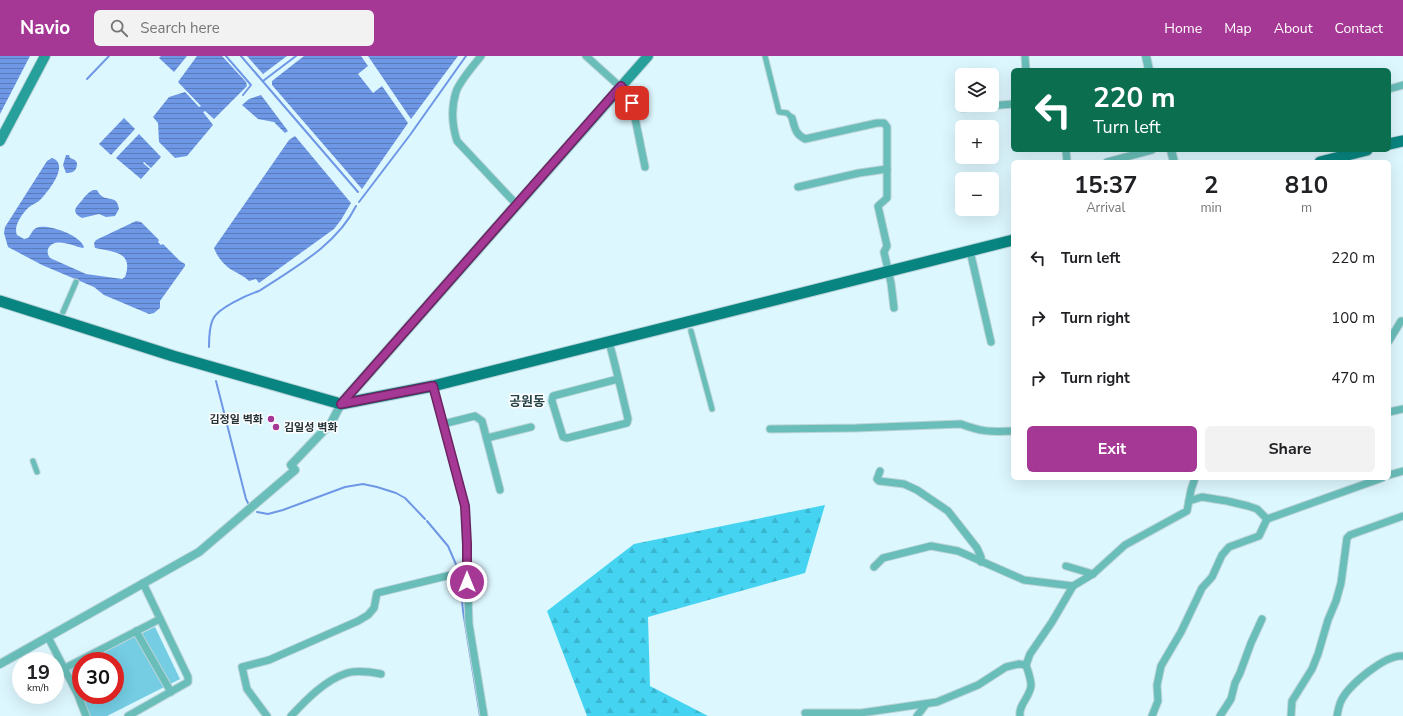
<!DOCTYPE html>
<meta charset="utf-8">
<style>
body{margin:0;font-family:"Nunito Sans","Noto Sans KR",sans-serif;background:#f2f2f2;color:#202124;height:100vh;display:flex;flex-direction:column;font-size:15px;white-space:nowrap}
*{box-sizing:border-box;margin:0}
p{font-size:13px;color:#757577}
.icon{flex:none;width:22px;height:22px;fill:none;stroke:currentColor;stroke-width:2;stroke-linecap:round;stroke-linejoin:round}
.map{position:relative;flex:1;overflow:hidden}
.details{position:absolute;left:1011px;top:104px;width:380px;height:320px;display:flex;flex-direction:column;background:#fff;border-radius:6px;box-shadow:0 4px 16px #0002}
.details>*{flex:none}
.top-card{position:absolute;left:1011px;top:12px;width:380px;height:84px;border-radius:6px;box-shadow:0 4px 16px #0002;background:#0b6e4f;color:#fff;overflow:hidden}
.buttons{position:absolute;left:955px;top:12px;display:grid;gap:8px}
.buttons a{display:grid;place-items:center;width:44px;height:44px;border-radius:6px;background:#fff;box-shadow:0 4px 16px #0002;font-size:20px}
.speed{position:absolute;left:12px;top:596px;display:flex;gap:8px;font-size:20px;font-weight:700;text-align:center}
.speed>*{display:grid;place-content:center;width:52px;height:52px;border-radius:50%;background:#fff;box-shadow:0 4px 16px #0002;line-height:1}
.speed small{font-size:10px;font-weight:400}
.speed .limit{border:6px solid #d22;background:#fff;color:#111}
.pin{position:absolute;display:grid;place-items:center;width:34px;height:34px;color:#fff;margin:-17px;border-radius:8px;box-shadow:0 2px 6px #0006}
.me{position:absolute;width:44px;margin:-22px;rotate:0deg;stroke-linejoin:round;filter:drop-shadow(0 0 3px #0008)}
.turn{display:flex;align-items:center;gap:14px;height:84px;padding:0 16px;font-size:18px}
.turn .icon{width:52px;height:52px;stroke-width:2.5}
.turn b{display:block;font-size:28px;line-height:34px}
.eta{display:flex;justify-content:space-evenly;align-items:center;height:68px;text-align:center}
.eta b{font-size:24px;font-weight:700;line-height:28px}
.cta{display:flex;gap:8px;margin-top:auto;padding:8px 16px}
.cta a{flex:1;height:46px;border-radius:6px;background:#a53795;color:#fff;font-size:16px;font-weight:700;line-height:46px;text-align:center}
.cta a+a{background:#f2f2f2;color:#202124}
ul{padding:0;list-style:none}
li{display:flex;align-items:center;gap:12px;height:60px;padding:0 16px}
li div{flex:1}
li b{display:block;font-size:15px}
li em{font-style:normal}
header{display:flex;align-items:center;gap:24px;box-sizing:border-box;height:56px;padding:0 20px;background:#a53795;color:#fff}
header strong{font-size:19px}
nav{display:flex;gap:22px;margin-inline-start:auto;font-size:14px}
.search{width:280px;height:36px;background:#f2f2f2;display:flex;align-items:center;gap:10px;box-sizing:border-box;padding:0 14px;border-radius:6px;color:#757577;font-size:15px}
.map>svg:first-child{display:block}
.forest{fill:url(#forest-firs)}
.green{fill:#74cde3}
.water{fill:url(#water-rules)}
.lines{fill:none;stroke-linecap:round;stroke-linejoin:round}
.stream{stroke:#6e97e6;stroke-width:2}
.pedestrian-casing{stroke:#bcd4da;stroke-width:7}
.minor-casing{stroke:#bcd4da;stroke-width:9}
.tertiary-casing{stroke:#bcd4da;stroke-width:10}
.secondary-casing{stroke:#bcd4da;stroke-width:12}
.primary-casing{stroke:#bcd4da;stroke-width:13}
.pedestrian{stroke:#69beba;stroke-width:5}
.minor{stroke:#69beba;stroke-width:7}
.tertiary{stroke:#69beba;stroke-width:8}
.secondary{stroke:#279f9a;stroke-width:10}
.primary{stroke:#088581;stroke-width:11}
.route-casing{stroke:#6b2461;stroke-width:10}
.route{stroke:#a53795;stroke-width:7}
.poi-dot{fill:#a53795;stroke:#fff;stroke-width:1.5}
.labels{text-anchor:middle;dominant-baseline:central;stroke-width:3;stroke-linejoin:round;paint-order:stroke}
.poi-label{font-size:11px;font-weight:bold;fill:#253236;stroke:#fff;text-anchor:end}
.quarter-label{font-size:13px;font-weight:bold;fill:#254249;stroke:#fff}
</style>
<header>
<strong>Navio</strong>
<div class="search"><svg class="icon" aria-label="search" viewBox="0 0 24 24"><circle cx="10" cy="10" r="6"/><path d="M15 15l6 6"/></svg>Search here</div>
<nav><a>Home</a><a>Map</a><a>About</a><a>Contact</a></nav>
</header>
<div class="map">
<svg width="1403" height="660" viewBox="0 0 1403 660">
<defs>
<pattern id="forest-firs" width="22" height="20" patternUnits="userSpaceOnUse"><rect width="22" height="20" fill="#44d4f2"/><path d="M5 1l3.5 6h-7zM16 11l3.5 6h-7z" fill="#3bb6d0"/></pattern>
<pattern id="water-rules" width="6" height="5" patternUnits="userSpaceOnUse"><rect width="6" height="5" fill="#6e97e6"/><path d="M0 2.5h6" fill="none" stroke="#5a7cbb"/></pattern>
</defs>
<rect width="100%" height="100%" fill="#ddf7fe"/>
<!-- forest -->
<path class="forest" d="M825,449L805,517L648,561L650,630L708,660H587L547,555L634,488Z"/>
<!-- green -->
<path class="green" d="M155,571L180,623L107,660H88L70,611L81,606V639H115V605H83Z"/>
<!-- water -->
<g class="water">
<path d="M0,0H30L0,58Z"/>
<path d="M161,0H187L174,16L159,2Z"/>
<path d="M197,0H222L246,26L247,30L214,63L205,55L203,56L213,69L187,100L175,102L159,86L158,67L153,61L169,41L185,36L199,51L201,50L178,26Z"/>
<path d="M247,0H287L263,18Z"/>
<path d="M304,0H361L368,10L358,18L373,37L382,30L408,67L362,133L272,29V25Z"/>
<path d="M368,0H458L411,63Z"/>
<path d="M261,39L288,75L285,77L274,66L258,63L242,49L249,43Z"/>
<path d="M124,62L135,73L111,99L99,88Z"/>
<path d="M139,78L161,101L151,112L144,106L143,107L150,113L141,123L116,102Z"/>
<path d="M295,80L351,147L341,164L334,173L259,227L256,223L249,225C244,220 239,218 232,214C225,210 217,201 214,192L289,84Z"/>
<path d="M66,99H69L70,102L75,104L77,107C77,115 73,117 66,117L63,109Z"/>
<path d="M52,102C70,108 49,134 41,143C38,147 32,148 28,152C22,158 13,170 17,179L24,183L28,182C31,179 32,174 36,172C47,167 80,179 84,191L83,192C73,190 54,180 48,193C47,197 48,199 50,202L86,218L122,223L125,221C134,196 114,196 95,192L94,187L96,184L136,165L141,166L159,184L158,186L161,189L163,188L180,205L185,208V210L160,245V252L154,257L149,258L104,239L94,231L42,209L8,191L4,177L5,171L47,105Z"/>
<path d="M93,134H97C104,149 117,136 119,153L115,160L106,161L99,158L82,162C69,155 78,150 83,143C86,139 88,137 93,134Z"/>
</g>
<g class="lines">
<!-- stream -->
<g class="stream">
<path d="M226,0L251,29L243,39"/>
<path d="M241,0L358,136"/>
<path d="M87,23L109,0"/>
<path d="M263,25L296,0"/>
<path d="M359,146L410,79L466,0"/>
<path d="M209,291C209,282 209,271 213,263C218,252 247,239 259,235C294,212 337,189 356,150"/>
<path d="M216,325L246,443L248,447"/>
<path d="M257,456L268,458L283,454L345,431L363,428L377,431L396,437L405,442L425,463"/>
<path d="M427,465L448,490L458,513"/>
<path d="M460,521L463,555L480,660"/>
</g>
<!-- pedestrian casing -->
<g class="pedestrian-casing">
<g id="pedestrian">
<path d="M765,0L779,56L787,57L792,62"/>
<path d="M63,256L76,226"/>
<path d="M691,275L712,353"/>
<path d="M33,405L37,416"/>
</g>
</g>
<!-- minor casing -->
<g class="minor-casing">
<g id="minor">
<path d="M481,0C474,9 459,26 456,36C451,52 452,69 457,85L517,149"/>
<path d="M586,0L627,37L632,47L645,111"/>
<path d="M1025,0L1026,14"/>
<path d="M1389,33L1403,29"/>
<path d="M962,52L1013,48"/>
<path d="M792,62C795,72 795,78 805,83L877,67H884L887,71V142L878,150L887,190L884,196L891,227L894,252"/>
<path d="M1066,94L1067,106"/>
<path d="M1107,106L1152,94"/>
<path d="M798,131L859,117L887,113"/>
<path d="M970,195L991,286"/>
<path d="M1389,285L1401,265H1403"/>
<path d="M609,286C616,311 622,338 628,363L627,367L567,382L563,381L552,345L553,340L618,323"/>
<path d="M433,330L465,450L469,568L484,660"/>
<path d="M1389,356L1403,353"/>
<path d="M443,368L475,360L482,365L500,434"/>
<path d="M770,373L856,372L961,368C981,376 992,376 1013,375"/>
<path d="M487,382L531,371"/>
<path d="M880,415L877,423L879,425L904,428L917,434L948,455L977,492L981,501V506"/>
<path d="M1389,419L1403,415"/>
<path d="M1267,463L1382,422"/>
<path d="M1066,510L1093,518"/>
<path d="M874,511L883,502L931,490L958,495L1024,524L1073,530"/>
<path d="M136,575L171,636"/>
<path d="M48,581L78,639L86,660"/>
<path d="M65,612L160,563"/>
<path d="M805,657H861L937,646L978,629L1006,611L1019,608L1026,609L1030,598L1052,566L1073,530L1093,518L1125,489L1187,455L1191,434L1195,422"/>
<path d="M128,660L188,626V621L143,527"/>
<path d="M267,660L247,633L242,611L269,604L358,565L368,559L374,552L377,537L467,515"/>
<path d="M291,660C306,644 325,624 347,617C357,614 370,616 381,618"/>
<path d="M917,660L926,648"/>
<path d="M1020,660C1018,649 1031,640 1031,629C1031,623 1028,615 1026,609"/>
<path d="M1152,660L1158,645L1157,629L1161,610L1181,576L1202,532L1212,521L1222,499L1229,491L1259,480L1267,463L1257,453L1248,450L1227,445L1202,441L1189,445"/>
<path d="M1220,660L1231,643L1235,627L1240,617L1251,587L1262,563"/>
<path d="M1291,660L1292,645L1312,613L1318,598L1328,564L1336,545L1341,527L1347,482L1350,479L1403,460"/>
<path d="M1337,660C1338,655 1339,649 1341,645C1348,630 1385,598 1403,600"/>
</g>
</g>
<!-- tertiary casing -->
<g class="tertiary-casing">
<g id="tertiary">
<path d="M1146,0L1149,14"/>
<path d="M1171,94L1174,106"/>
<path d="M0,608L199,496L295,414L291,409L331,367L341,348"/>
</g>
</g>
<!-- secondary casing -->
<g class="secondary-casing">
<g id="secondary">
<path d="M0,85L45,0"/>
<path d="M341,348L648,0"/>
</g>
</g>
<!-- primary casing -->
<g class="primary-casing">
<g id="primary">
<path d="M1389,88L1403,85"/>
<path d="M1320,106L1367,94"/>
<path d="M0,245L173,300L341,348L433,330L1013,184"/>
</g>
</g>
<!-- pedestrian -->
<use href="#pedestrian" class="pedestrian"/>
<!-- minor -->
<use href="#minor" class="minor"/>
<!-- tertiary -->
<use href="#tertiary" class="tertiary"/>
<!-- secondary -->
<use href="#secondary" class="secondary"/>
<!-- primary -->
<use href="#primary" class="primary"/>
</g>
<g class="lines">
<!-- route casing -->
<g class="route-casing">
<path id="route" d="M467,526V488L465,450L433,330L341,348L621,30L627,37L632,47"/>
</g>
<!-- route -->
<use href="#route" class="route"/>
</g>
<!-- markers -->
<g class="poi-dot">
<circle cx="271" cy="363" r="4"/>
<circle cx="276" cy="371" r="4"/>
</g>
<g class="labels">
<!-- poi labels -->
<g class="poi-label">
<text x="263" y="363">김정일 벽화</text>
<text x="284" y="371" text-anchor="start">김일성 벽화</text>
</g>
<!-- quarter labels -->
<g class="quarter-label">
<text x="527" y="346">공원동</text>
</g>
</g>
</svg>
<div class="buttons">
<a><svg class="icon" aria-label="layers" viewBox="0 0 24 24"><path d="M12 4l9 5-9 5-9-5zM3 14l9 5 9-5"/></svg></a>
<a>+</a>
<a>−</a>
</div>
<div class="speed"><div>19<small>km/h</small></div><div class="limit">30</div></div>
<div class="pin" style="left:632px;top:47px;background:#d93025"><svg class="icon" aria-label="arrive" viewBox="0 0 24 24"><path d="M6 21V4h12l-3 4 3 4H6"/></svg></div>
<svg class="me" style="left:467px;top:526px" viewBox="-20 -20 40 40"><circle r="17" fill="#a53795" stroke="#fff" stroke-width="3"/><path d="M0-11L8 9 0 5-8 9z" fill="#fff"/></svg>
<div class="top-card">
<div class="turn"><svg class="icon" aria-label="left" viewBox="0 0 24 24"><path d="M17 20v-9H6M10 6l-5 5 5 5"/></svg><div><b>220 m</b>Turn left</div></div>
</div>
<section class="details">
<div class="eta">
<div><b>15:37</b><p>Arrival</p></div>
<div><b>2</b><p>min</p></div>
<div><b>810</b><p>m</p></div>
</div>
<ul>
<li><svg class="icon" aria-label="left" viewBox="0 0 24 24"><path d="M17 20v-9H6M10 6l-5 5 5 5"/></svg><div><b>Turn left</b></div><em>220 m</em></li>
<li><svg class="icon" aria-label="right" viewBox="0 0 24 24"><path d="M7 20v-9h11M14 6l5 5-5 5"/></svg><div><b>Turn right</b></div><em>100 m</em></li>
<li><svg class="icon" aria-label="right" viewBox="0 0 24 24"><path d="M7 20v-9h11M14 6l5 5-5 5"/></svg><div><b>Turn right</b></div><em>470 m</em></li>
</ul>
<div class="cta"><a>Exit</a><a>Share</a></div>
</section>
</div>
